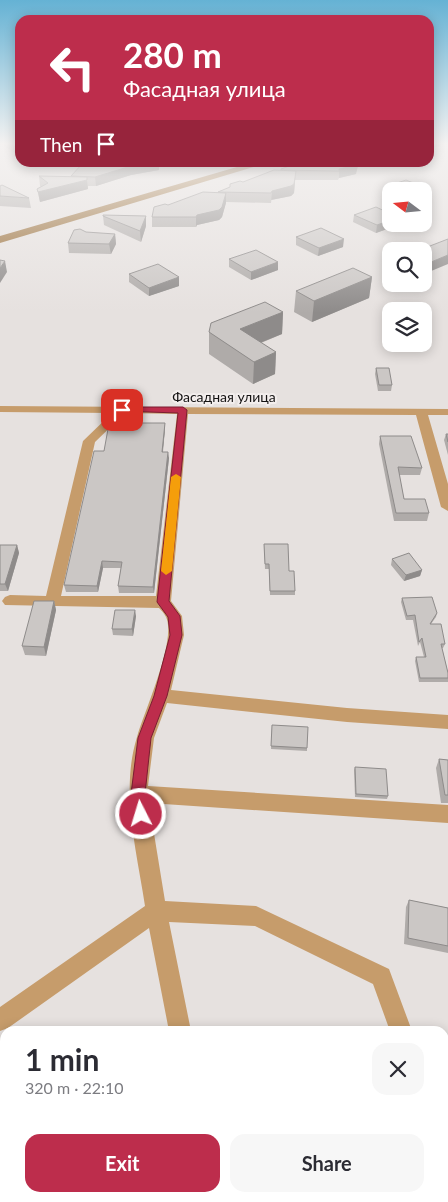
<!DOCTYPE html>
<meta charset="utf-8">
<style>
body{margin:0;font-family:Lato,sans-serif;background:#f7f7f7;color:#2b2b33;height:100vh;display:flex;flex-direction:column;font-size:19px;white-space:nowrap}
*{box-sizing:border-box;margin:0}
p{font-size:16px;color:#7c7c81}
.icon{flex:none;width:28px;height:28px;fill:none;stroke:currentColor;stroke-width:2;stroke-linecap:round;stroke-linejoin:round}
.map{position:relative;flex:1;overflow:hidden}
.drawer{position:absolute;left:0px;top:1026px;width:449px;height:176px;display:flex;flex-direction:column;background:#fff;border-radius:15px 15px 0 0;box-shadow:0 2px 12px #0003}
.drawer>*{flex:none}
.hud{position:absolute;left:15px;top:15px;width:419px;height:152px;border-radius:15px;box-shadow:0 2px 12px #0003;background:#bd2d4c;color:#fff;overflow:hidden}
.needle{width:32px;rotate:286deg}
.tools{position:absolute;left:382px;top:182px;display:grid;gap:10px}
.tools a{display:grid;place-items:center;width:50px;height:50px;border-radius:10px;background:#fff;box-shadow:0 2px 12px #0003;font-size:25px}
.pin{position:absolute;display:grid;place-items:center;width:42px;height:42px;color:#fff;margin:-21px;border-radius:10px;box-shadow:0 2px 8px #0006}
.me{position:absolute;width:55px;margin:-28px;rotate:355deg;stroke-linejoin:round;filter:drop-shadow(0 0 4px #0008)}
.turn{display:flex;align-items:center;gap:18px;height:105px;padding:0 25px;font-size:22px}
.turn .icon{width:65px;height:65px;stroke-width:2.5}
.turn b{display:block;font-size:35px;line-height:42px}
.then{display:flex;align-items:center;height:48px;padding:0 25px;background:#0003;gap:10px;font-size:19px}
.round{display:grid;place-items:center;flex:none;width:52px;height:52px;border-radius:15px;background:#f7f7f7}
.summary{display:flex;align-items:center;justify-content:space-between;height:85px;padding:0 25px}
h1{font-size:30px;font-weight:700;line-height:38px}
.primary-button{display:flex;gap:10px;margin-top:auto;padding:10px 25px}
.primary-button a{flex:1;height:58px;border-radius:15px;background:#bd2d4c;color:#fff;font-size:20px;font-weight:700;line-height:58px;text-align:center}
.primary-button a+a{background:#f7f7f7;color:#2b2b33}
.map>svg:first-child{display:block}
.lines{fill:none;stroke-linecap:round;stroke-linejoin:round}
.minor{fill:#c69c6b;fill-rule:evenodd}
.major{fill:#94672e;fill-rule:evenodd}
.wall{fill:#afaba9}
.shaded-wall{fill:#8e8b8a}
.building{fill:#cbc7c5;stroke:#8e8b8a}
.route{fill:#bd2d4c;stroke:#7b1d31}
.slow{fill:#f59e0b}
.labels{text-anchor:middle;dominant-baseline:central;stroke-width:4;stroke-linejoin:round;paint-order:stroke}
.far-street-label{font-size:14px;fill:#151313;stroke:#f3eeed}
</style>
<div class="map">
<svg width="448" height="1202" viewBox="0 0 448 1202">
<rect width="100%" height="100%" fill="#e6e1df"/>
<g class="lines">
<!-- minor -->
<g class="minor">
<path d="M0,406L448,409V415H428L448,484V511L441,507L416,415L188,414L171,601L182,616L184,635L171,690L347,708L448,715V729L347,722L167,703L154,738L148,786L448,805V823L149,803L165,901L256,906L389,969L412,1031H390L373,984L255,926L169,922L191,1031H169L149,928L8,1028L0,1031V1007L145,906C137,852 120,791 137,737C144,712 177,640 166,617C164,613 161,610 159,608L5,605L2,601L5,597L10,595L46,596L83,441L112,413L0,412ZM125,413L177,414L156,596H61L95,442Z"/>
<path d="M444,1140L448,1141V1177L444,1175Z"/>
<path d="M199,1198H225L226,1202H200Z"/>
</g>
<!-- major -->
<path class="major" d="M254,162H270L0,243V236Z"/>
</g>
<!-- wall -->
<g class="wall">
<path d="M1,144H20V153L17,154Z"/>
<path d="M86,162H179L169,166L159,165V170L131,175L96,186H88V189L40,202L37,189L41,186H40L39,176L71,177V176Z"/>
<path d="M300,162L356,174L339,178L338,180H295L294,193L291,196L271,200V203L226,202L222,217L219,220L197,225L196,227H152V217L168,205L218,193V192L243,182L280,171Z"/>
<path d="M385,187L428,189L427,197L424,198V191H391V198L384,195Z"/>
<path d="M0,196L29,198L31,208L0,206Z"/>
<path d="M354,215L391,224H398V225L376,233L353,222Z"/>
<path d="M103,216H146V226L141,242L104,225Z"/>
<path d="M115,234L116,244L111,254L69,253L68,243Z"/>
<path d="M296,237L343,247L318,256L296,245Z"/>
<path d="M229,259L278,262V270L251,280L229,267Z"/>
<path d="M129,274L179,286L149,296L129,282Z"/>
<path d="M372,277L369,298L312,322L294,312L296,291Z"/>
<path d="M283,312L282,334L261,343L276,352L275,374L253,384L209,354V332Z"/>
<path d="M376,368L392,385L391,391H378L375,374Z"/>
<path d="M165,423V429L163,452L169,458L154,593H119L118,586L121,568H103L98,592H66L64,585L104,451L120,429Z"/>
<path d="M446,434H448V455L444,440Z"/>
<path d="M380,436L422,468L420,475H399L404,499L429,513L427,521H394L379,444Z"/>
<path d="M264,544L289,571L295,591V595H270L269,569H265Z"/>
<path d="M0,545H17L19,553L8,591H0Z"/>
<path d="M392,559L422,570L420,576L404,581L391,565Z"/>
<path d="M402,598L437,613L436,617L431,624L445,644L443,648H442L448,673V682H419L415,661L416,657H424L420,642L418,646L413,620H406L401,602Z"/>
<path d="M54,601L56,610L46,656L25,655L22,646Z"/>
<path d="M136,616L133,636L113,635L112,629Z"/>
<path d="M272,725L307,748V751L271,749Z"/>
<path d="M439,759L448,760V803H441L436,768Z"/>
<path d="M355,767L388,796L387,799L355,797L354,770Z"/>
<path d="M409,900L448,908V953L404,944L406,907Z"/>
</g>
<!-- shaded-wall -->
<g class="shaded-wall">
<path d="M430,144H443L430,149Z"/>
<path d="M20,146V153L17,154L16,147Z"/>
<path d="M148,162H159V170L131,175L96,186L95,177L131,166Z"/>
<path d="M169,162H179L169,166Z"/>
<path d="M358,162H359L356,174L339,178V169Z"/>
<path d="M296,171L294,193L291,196L271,200V203L272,191Z"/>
<path d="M87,180L88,189L40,202L38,192Z"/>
<path d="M428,189L427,197L424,198V191Z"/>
<path d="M226,193V203L222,217L219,220L197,225L196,227V217L197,215Z"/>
<path d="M146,216V226L141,242L140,231Z"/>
<path d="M391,220V224H398V225L376,233L377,225Z"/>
<path d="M115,234L116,244L111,254L109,244Z"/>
<path d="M344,239L343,247L318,256L319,248Z"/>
<path d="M448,255V264L424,274V265Z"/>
<path d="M5,261L7,272L0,283V268Z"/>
<path d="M278,262V270L251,280V272Z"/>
<path d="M179,277V286L149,296V288Z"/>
<path d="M372,277L369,298L312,322L314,301Z"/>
<path d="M283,312L282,334L240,351V329Z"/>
<path d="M276,352L275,374L253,384L254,362Z"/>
<path d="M165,423V429L162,458V452Z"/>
<path d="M168,452L169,458L154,593L153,587Z"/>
<path d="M17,545L19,553L8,591L5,584Z"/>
<path d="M102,561L103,568L98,592L97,586Z"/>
<path d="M422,570L420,576L404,581L406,575Z"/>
<path d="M54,601L56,610L46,656L44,647Z"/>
<path d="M135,610L136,616L133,636L132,629Z"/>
</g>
<!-- building -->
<g class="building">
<path d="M11,144H20V146L16,147Z"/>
<path d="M86,162H148L131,166L95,177L71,176L82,164Z"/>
<path d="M300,162H358L357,165L339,169V171L281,170V169Z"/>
<path d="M274,170L296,171L294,184L291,186L272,191L271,193L218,192L230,187V184L240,181L243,182Z"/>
<path d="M39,176L87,177V180L38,192L37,189L48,183Z"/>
<path d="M406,180L428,189L423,191H395L385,187Z"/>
<path d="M2,185L29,198L0,196V186Z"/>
<path d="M203,192L226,193L222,207L219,210L197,215L196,217H152L154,207L165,204L168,205Z"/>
<path d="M376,207L391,214V220L377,225L354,215Z"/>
<path d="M103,215L146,216L140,231L103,216Z"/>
<path d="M321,228L344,239L319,248L296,237Z"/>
<path d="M80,229L86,232L115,234L109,244L68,243L74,230Z"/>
<path d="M448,239V255L424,265V251H417Z"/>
<path d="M256,250L278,262L251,272L229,259Z"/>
<path d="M0,260L5,261L0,268Z"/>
<path d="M158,264L179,277L149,288L129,274Z"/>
<path d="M353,268L372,277L314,301L296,291Z"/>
<path d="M265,302L283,312L240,329L276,352L254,362L209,332L211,323Z"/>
<path d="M376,368H389L392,385H379Z"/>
<path d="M122,423H165L162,452H168L153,587L118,586L122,562L102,561L97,586L64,585L94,451H104L108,429H120Z"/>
<path d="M446,434H448V442Z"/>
<path d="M380,436H411L422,468L398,467L404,499H425L429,513H396Z"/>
<path d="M264,544H288L289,571H294L295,591H270L269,564H265Z"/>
<path d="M0,545H17L5,584H0Z"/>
<path d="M409,553L422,570L406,575L392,559Z"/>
<path d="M432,597L437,613L430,624H441L445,644H441L448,673V678H420L416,657H426L422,638L419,642L415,615L407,616L402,598Z"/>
<path d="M34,601H54L44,647L22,646Z"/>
<path d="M115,610H135L132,629H112Z"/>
<path d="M272,725L308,727L307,748L271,746Z"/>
<path d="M439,759L448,760V795H445Z"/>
<path d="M355,767L386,769L388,796L356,794Z"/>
<path d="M409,900L448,908V946L408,938Z"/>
</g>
<!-- sky -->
<linearGradient id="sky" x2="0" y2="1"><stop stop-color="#65b2d4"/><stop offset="0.46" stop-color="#f4f2f1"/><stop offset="1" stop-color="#f4f2f1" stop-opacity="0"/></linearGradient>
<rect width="448" height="313" fill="url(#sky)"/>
<!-- route -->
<path class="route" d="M122,407H183L187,410L169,601L180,616L182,635L167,696L151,738L145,794L148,814L146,818L141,820L136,818L131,794L138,738L154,696L170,635L168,617L157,602L178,413L119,411L118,410Z"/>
<!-- slow -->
<path class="slow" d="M176,474L181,477L172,571L166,575L161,571L171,477Z"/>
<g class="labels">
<!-- far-street labels -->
<g class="far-street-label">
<text x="224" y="396">Фасадная улица</text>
</g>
</g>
</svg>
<div class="tools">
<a><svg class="needle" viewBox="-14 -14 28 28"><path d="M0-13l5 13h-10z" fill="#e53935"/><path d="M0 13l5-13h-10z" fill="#7c7c81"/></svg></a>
<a><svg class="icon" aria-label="search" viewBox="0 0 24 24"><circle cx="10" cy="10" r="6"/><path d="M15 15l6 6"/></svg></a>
<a><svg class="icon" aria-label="layers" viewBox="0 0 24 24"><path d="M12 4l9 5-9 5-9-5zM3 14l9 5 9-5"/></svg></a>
</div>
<div class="pin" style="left:122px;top:410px;background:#d93025"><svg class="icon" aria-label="arrive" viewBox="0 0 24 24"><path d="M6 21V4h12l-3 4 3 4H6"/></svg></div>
<svg class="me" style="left:141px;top:814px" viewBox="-20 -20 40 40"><circle r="17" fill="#bd2d4c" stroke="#fff" stroke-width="3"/><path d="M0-11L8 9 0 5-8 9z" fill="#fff"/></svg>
<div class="hud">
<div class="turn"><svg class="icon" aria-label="left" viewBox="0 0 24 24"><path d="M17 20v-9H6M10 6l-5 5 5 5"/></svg><div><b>280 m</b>Фасадная улица</div></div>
<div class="then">Then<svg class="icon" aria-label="arrive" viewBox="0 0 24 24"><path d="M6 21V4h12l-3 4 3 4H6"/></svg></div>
</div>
<section class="drawer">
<div class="summary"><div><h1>1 min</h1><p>320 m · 22:10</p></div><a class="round"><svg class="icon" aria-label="close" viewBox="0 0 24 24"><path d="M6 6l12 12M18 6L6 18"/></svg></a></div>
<div class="primary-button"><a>Exit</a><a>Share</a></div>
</section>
</div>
